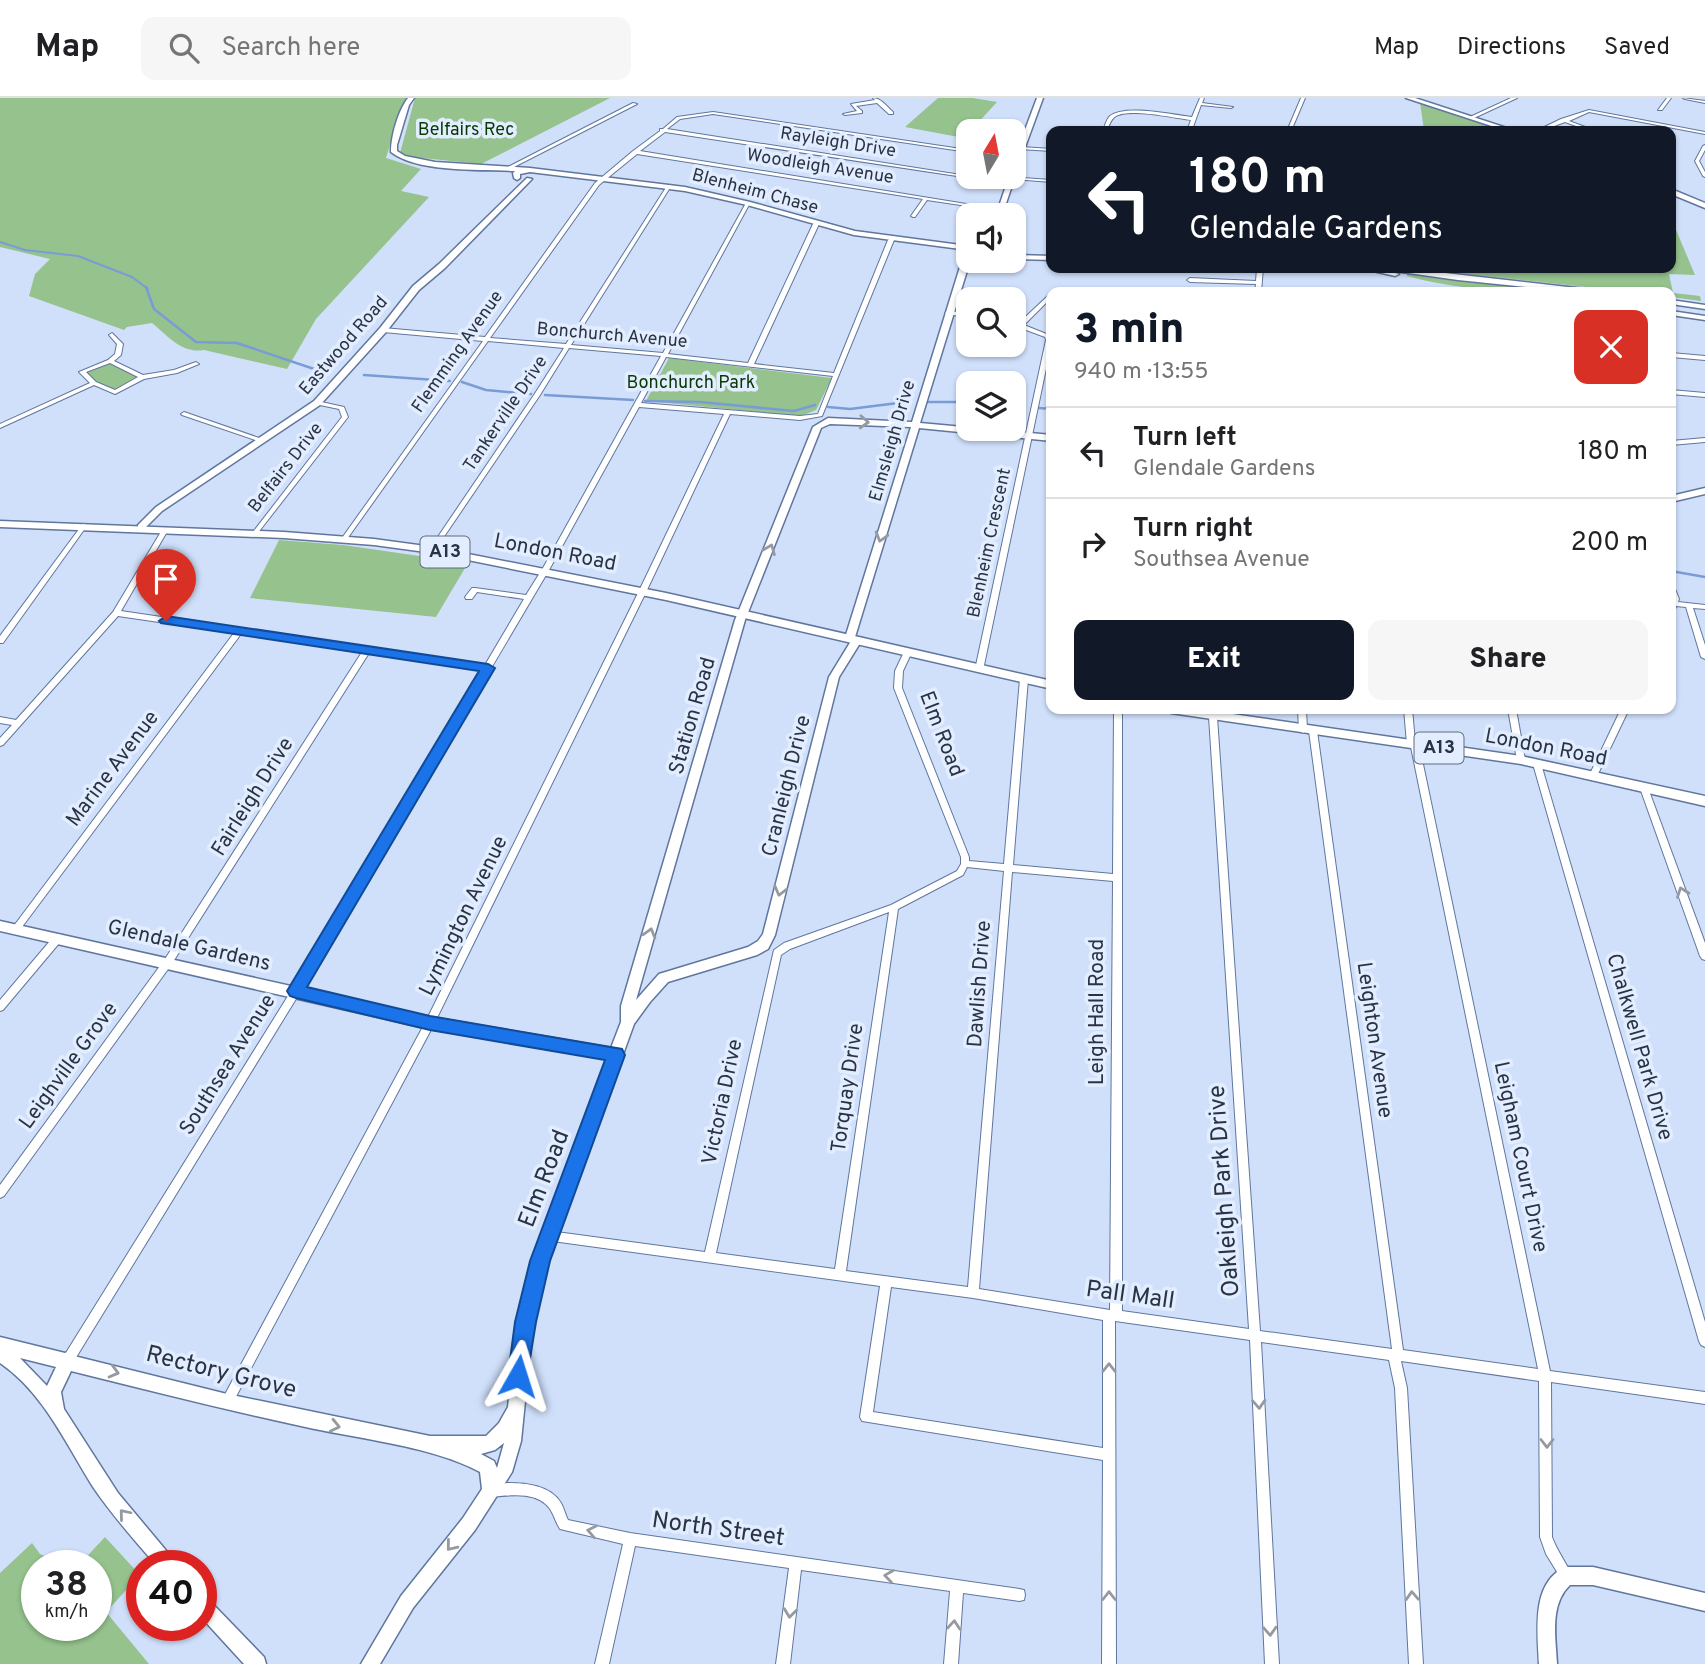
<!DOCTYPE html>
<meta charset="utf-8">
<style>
body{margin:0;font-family:Overpass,sans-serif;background:#f6f6f6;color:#202124;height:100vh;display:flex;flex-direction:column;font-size:26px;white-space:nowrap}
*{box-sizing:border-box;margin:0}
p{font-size:23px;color:#757577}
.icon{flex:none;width:38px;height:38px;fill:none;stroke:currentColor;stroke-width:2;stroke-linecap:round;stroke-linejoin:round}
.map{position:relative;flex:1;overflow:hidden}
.panel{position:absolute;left:1046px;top:189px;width:630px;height:427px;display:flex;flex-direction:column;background:#fff;border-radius:14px;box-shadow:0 2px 5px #0004}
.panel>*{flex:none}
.top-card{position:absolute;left:1046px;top:28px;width:630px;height:147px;border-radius:14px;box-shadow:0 2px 5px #0004;background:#111827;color:#fff;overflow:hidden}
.needle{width:46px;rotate:10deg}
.tools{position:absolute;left:956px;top:21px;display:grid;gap:14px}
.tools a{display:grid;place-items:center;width:70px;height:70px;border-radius:14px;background:#fff;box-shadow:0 2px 5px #0004;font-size:35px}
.speed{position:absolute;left:21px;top:1452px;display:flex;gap:14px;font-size:35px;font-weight:700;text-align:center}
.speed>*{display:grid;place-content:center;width:91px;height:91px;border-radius:50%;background:#fff;box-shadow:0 2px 5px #0004;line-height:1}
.speed small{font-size:18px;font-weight:400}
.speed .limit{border:10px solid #d22;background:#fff;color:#111}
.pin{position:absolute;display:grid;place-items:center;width:60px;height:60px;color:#fff;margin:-72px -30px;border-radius:50% 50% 50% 0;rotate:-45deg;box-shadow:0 0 7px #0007}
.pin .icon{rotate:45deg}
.me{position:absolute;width:77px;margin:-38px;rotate:6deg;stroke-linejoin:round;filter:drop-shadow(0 0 5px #0008)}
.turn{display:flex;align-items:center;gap:24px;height:147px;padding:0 28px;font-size:32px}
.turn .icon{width:91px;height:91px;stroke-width:2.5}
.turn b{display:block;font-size:49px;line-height:60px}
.round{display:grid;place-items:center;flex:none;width:74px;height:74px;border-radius:14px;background:#f6f6f6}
.head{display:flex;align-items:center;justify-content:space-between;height:119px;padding:0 28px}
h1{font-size:42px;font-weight:800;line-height:52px;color:#111827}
.primary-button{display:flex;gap:14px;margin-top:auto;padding:14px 28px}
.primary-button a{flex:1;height:80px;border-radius:14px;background:#111827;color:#fff;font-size:28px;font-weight:800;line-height:80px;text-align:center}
.primary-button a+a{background:#f6f6f6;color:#202124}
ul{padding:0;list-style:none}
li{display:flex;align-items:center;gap:21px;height:91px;padding:0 28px;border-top:2px solid #e0e0e0}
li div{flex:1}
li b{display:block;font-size:26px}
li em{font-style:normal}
header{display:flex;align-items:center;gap:42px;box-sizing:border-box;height:98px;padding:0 35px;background:#fff;border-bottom:2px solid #e0e0e0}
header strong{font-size:33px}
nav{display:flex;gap:38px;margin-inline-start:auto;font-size:24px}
.search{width:490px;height:63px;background:#f6f6f6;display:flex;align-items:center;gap:18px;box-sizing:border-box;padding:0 24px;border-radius:14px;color:#757577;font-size:26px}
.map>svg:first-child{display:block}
.green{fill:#95c28d}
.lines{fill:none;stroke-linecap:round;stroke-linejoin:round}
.stream-far1{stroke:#7a9cd6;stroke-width:2}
.stream{stroke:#7a9cd6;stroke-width:2.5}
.minor-casing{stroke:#60769d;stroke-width:2}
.tertiary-casing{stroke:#60769d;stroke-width:3}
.primary-casing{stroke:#60769d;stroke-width:3}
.minor{fill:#fff;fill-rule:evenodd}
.tertiary{fill:#fff;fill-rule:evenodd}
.primary{fill:#fff;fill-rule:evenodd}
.oneway{stroke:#9499a2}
.route{fill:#1a73e8;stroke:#114b97;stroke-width:2}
.labels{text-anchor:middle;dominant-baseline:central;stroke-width:7;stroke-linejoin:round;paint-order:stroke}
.far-park-label{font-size:18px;fill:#073900;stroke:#e2edff}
.far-street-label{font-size:18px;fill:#2a3344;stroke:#e2edff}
.shield{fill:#e2edff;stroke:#616b7c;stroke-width:2}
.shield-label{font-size:19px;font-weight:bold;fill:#2a3344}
.street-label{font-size:21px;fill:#2a3344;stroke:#e2edff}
.near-street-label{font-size:24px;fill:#2a3344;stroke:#e2edff}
</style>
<header>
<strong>Map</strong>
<div class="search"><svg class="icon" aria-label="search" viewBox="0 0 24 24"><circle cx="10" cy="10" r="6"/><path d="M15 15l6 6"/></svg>Search here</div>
<nav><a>Map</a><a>Directions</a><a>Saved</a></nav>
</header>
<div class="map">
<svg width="1705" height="1566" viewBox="0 0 1705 1566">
<rect width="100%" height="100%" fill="#d0e0fb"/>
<!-- green -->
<g class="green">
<path d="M0,0H408L401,10L386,60L421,71L401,93L429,99L316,221L287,271L204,252C182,256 168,238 152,225L127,229L124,232L29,198L35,176L50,161L0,149Z"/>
<path d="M415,0H610L481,66L412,59L400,55Z"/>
<path d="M938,0H973L997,4L964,40L905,29Z"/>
<path d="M1420,4L1513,33H1424Z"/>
<path d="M1671,120L1695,177L1669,176L1673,195L1700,198L1701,203L1671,199V194H1632L1413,170H1671Z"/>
<path d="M1407,174L1583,194C1525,194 1463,194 1407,178Z"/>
<path d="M669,260L832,280L816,312L801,318L646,303Z"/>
<path d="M109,265L139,280L115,292L96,284L86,274Z"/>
<path d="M279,442L343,447L468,465L436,519L250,500Z"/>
<path d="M105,1439L140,1477L106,1514L149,1566H0V1475L32,1445L40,1456L67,1468H37V1528H96V1468H78Z"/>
</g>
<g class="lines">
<!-- stream-far1 -->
<path class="stream-far1" d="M0,144L25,152L78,158L132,179L148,191"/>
<!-- stream -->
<g class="stream">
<path d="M146,189L154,211L196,244L237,245L323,274"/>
<path d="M364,277L450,283"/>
<path d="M462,284L486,292L531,296"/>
<path d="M545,297L633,302"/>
<path d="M645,303L700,304L794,313L815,307"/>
<path d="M927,304H968"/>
<path d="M1013,308L1021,309"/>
<path d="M828,309L850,311L906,304"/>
<path d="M1039,310L1052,311"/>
<path d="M1671,473L1705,479"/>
</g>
<!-- minor casing -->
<g class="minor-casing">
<g id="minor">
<path d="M873,0C881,0 887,9 893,14V16H889L877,5L856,8L862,13V15L845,17L843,16L857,13L851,6L875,2Z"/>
<path d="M1200,0H1204L1202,5L1233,9L1231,10L1201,7L1193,29L1218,32L1220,33L1192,31L1191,33H1187L1191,22C1174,20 1130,10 1116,18C1110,22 1109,28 1107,33H1103C1105,28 1106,22 1110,18C1125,6 1174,17 1192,19Z"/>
<path d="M1301,0H1305L1291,33H1287Z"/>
<path d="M1511,0H1517L1474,20L1470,19Z"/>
<path d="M1667,0H1671L1662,12H1658Z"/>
<path d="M1683,0L1705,3V5L1685,1Z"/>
<path d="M633,5L637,6L510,71L506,70Z"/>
<path d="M1589,12L1705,34V36L1589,14L1569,23L1596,33H1590L1565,24L1541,33H1536L1561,21Z"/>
<path d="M713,14L968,52V54L713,16L680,21L667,31L1012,85L1010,86L665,34L640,53L1003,112L1001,113L927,102L915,119H913L911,118L923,101L637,56L599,87L490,240L566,246L667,88L669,87L671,88L571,247L663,255L746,105L748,104L750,105L668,256L748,265L813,126L816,124L819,126L754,266L834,275L888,142L891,140L894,142L822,318L800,322L730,316L647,492L433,928L231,1308L227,1310L223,1308L221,1304L223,1300L426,923L639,493L724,316L639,309L549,472L299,896L72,1266L68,1268L64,1266L62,1262L64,1258L293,890L482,572L369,555L171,867L4,1098L0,1100V1087L165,861L362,554L241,536L19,833H13L11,831L13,829L234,535L118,518L3,647L0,648V640L12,627L0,625V619L16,622L113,514L162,432L165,430L168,432L121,513L485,567L524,501L477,494L472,501H466L465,499L472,490H475L526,497L543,470L661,258L569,250L540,297L435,452L432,454L429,452L534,297L564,250L488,243L347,441L345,442L342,440L483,243L383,234L380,232L383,230L485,239L595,85L633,53L660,33V31H663L677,19ZM666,259L833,278L818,316L800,318L641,305Z"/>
<path d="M1705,47V52L1699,63L1705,74V79L1703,78L1695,63L1703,48Z"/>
<path d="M1021,49L1052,51V53L1019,51V50Z"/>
<path d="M1009,79L1051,82L1052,84L1011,81L1009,80Z"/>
<path d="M1257,170H1263L1261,194H1255L1256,186L1190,184L1187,182L1190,180L1256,183Z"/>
<path d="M1052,194V199L1024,227L1049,237L1052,242L983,572L979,574L975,572L1046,242L1045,239L1013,227V223L1019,225Z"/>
<path d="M948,213L968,215V219L946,216L945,215Z"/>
<path d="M112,235L123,246L121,257L114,263L143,277L174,272L196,264L199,266L177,275L144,281L115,296L94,287L0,330V326L90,285L79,274L108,262L115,256L117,246L109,237ZM110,265L138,279L115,292L96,284L86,274Z"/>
<path d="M1671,255L1705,258V262L1671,259Z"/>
<path d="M1671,292L1705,295V299L1671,296Z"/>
<path d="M317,303L344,309L348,319L257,436H253V434L342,319L339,311L315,306L314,305Z"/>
<path d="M184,314L265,342L266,343L261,344L182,317L181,316Z"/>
<path d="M1705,340V344L1671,347V343Z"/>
<path d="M84,426L87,428L86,429L3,545H0V538L82,427Z"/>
<path d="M1671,489L1675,491L1679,501L1678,504L1705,507V511L1693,510L1705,547V561L1701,559L1686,509L1676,508L1674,515H1671Z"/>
<path d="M904,554H910L911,556L903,573L902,590L969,759V763L1004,766L1020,581L1024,579L1028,581L1013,767L1113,776L1114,611H1122V1213L1249,1231L1209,619L1213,616L1217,619L1260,1233L1392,1251L1309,633L1313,630L1317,633L1403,1252L1538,1271L1411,649L1407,646L1404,611H1412L1415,644L1419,647L1550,1273L1705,1294V1306L1551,1284L1552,1439C1557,1453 1566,1464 1572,1478L1570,1482L1566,1484L1562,1482L1546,1456L1540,1439L1539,1283L1401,1263L1407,1290L1423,1566H1409L1395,1290L1389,1262L1261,1244L1279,1566H1265L1250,1242L1115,1223L1116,1566H1102L1103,1362L862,1323L860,1319L880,1188L545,1142L544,1138L545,1134L549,1133L705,1154L774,852L784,845L891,807L957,773L961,766V759L894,590L895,573ZM967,769L1004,773L968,1189L846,1173L898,811L963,777ZM1012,774L1113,783L1110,1212L979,1191ZM889,814L835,1171L716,1155L781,857L790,851ZM891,1189L973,1200L1103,1222V1350L873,1314Z"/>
<path d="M1298,611H1306L1307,632L1303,635L1299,632Z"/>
<path d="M1508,611H1516L1525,662L1521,665L1517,662Z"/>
<path d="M1621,611H1629L1597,678L1596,680H1590L1589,678Z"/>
<path d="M1537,663L1541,666L1705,1224V1249L1701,1247L1699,1243L1533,666Z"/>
<path d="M1644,687L1648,690L1705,845V862L1702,861L1700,858L1640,690Z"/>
<path d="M58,836L61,837L63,840L61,843L3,912L0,913V902L55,837Z"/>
<path d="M507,1385C526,1385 550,1387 561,1405C564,1410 565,1416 568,1422L630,1435L1019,1491L1024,1492L1025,1497L1024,1502L1019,1503L963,1495L958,1566H944L950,1493L801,1472L790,1566H776L789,1470L635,1448L609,1566H595L623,1446L560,1431C556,1425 554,1417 550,1411C538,1393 510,1397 491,1399L487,1397L485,1393L487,1389Z"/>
</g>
</g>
<!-- tertiary casing -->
<g class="tertiary-casing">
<g id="tertiary">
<path d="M408,0H414L409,7L397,47V53L405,58L435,64L530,70L685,89L750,104L855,133L968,148V152L854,137L747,107L685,93L530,74L520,76V80L517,82L514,80L513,75L515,73C480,71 418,75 391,54C391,38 398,13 408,0Z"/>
<path d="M1037,0H1043L1016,74L1013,76V64Z"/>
<path d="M1406,0H1415L1516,33H1507Z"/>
<path d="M1013,77L1015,79L1002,117H996L1009,79Z"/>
<path d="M527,80L532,81L445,170L419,192L386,234L320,307L162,413L144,431H138V427L156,409L314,303L380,230L413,188L439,166Z"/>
<path d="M1671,91L1705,105V110L1671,96Z"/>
<path d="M968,154V163H970L920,325L1052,337V343L919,330L855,539L861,540L862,542L839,579L775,837L768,851L757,857L668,884L650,904L634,926L548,1163L533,1224L521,1343L512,1374L475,1432L413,1510L380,1566H361L401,1498L463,1420L482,1391L480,1374C434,1349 362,1341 310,1330C230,1313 151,1293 71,1273L61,1294L64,1311L118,1395L174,1462L177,1468H157C135,1443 112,1417 93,1389C66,1346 43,1294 0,1265V1239L65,1255L68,1254L74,1258L227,1296L430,1338H486L499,1325L508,1309L517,1224L532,1163L607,961L430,931L0,833V823L430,919L611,950L621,924V908L735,522L813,329L828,320L912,324L964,156ZM830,326L911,329L845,540L851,543L829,579L763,836L758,843L748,849L659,876L636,902L745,522L821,330ZM20,1260L56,1269L47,1288ZM504,1345L497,1370L494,1363L481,1356L495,1352Z"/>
<path d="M1013,157L1052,158V162L1013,161Z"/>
<path d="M1360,170H1374L1399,176L1395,178Z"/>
<path d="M1383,170H1401L1594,192L1598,194H1574L1458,182L1387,172Z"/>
<path d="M1671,202L1705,207V211L1671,206Z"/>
<path d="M1671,213L1705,218V222L1671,217Z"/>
<path d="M1705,390V396L1671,404V398Z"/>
<path d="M1566,1469H1593L1705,1495V1513L1593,1487H1570C1549,1507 1556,1540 1557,1566H1539C1538,1535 1530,1484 1566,1469Z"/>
<path d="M201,1497L207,1500L264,1559L266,1566H244L201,1519Z"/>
</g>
</g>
<!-- primary casing -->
<g class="primary-casing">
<g id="primary">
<path d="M0,423L284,434L374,441L433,449L666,495L1052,583V591L666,502L433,455L374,447L284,440L0,429Z"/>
<path d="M1165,611H1198L1521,658L1705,698V708L1521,666L1171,615Z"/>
</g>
</g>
<!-- minor -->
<use href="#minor" class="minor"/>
<!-- tertiary -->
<use href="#tertiary" class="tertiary"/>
<!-- primary -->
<use href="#primary" class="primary"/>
</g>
<!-- one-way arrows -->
<defs><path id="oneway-chevron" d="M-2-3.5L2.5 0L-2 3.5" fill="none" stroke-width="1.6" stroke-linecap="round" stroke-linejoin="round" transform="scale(1.75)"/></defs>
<g class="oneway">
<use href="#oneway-chevron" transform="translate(864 324) rotate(3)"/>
<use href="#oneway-chevron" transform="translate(881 439) rotate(106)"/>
<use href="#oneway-chevron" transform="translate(770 451) rotate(-68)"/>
<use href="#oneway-chevron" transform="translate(780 793) rotate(104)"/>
<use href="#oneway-chevron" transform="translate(1682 794) rotate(-110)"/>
<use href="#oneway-chevron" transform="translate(650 835) rotate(-74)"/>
<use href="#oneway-chevron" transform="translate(1109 1270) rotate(-90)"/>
<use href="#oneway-chevron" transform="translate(114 1274) rotate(15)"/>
<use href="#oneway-chevron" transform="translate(1259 1306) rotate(87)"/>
<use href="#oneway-chevron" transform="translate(335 1328) rotate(13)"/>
<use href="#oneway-chevron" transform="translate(1547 1345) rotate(90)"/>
<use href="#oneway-chevron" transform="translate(124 1416) rotate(-130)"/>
<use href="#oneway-chevron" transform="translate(592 1433) rotate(-169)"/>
<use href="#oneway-chevron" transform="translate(451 1448) rotate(129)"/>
<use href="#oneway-chevron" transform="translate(889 1478) rotate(-172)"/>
<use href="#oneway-chevron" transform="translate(1109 1498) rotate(-90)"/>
<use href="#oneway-chevron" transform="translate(1412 1498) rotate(-93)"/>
<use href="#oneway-chevron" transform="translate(790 1515) rotate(97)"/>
<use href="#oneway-chevron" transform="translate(954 1527) rotate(-85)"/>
<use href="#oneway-chevron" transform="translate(1270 1533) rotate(87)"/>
</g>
<!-- route -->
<path class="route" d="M166,518L488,566L495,570L307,889L430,918L622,951L625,957L550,1163L536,1224L526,1285L518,1288L511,1285L508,1278L515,1224L530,1163L605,962L430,932L296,900L290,898L287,893L479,573L161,525L159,523Z"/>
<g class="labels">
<!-- far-park labels -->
<g class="far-park-label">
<text x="466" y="32">Belfairs Rec</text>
<text x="691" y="285">Bonchurch Park</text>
</g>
<!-- far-street labels -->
<g class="far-street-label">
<text transform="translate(838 45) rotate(9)">Rayleigh Drive</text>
<text transform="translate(820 69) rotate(9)">Woodleigh Avenue</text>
<text transform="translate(755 94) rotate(15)">Blenheim Chase</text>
<text transform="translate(612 238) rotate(5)">Bonchurch Avenue</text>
<text transform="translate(344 248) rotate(-49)">Eastwood Road</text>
<text transform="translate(458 254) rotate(-55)">Flemming Avenue</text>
<text transform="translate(506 316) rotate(-56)">Tankerville Drive</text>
<text transform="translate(893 343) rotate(-74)">Elmsleigh Drive</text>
<text transform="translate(286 370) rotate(-52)">Belfairs Drive</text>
<text transform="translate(990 445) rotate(-78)">Blenheim Crescent</text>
</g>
<!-- shield labels -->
<g class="shield">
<rect x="420.5" y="438.5" width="49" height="31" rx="5"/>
<rect x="1414.5" y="634.5" width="49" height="31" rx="5"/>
</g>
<g class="shield-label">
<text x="445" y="454">A13</text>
<text x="1439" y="650">A13</text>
</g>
<!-- street labels -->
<g class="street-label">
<text transform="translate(555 455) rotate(11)">London Road</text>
<text transform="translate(693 618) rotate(-74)">Station Road</text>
<text transform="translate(941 636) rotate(69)">Elm Road</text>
<text transform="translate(1546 650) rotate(11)">London Road</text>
<text transform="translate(113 671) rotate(-53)">Marine Avenue</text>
<text transform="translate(787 688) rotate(-76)">Cranleigh Drive</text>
<text transform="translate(253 699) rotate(-58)">Fairleigh Drive</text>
<text transform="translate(464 818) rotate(-64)">Lymington Avenue</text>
<text transform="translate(189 848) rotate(13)">Glendale Gardens</text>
<text transform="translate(980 886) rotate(-86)">Dawlish Drive</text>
<text transform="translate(1097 914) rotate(-90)">Leigh Hall Road</text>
<text transform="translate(1374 942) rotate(82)">Leighton Avenue</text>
<text transform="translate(1639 949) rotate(74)">Chalkwell Park Drive</text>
<text transform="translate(228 967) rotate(-58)">Southsea Avenue</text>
<text transform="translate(69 968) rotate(-54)">Leighville Grove</text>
<text transform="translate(848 990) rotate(-82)">Torquay Drive</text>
<text transform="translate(723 1004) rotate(-78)">Victoria Drive</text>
<text transform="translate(1520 1059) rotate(78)">Leigham Court Drive</text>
</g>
<!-- near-street labels -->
<g class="near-street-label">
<text transform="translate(545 1081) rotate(-69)">Elm Road</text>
<text transform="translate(1225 1093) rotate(-94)">Oakleigh Park Drive</text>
<text transform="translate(1130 1198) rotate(8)">Pall Mall</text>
<text transform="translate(221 1275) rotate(14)">Rectory Grove</text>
<text transform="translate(718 1432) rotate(8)">North Street</text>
</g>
</g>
</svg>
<div class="tools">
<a><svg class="needle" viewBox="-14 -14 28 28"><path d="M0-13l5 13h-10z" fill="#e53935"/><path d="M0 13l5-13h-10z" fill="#757577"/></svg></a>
<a><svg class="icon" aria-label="sound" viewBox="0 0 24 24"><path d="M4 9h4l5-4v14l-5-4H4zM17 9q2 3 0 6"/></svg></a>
<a><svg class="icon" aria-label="search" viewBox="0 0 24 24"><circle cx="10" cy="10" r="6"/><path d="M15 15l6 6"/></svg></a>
<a><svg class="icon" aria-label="layers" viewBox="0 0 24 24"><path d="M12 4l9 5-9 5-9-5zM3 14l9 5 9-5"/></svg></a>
</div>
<div class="speed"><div>38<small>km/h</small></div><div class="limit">40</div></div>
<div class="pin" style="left:166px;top:523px;background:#d93025"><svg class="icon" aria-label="arrive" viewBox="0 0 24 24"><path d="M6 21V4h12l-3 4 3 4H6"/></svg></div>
<svg class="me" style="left:518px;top:1278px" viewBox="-20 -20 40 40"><path d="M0-17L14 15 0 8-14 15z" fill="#1a73e8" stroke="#fff" stroke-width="4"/></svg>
<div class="top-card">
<div class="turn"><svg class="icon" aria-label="left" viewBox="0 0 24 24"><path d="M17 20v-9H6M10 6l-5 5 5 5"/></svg><div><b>180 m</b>Glendale Gardens</div></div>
</div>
<section class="panel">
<div class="head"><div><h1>3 min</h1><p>940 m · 13:55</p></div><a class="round" style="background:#d93025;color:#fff"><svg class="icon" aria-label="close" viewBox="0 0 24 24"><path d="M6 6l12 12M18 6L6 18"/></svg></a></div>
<ul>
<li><svg class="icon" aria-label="left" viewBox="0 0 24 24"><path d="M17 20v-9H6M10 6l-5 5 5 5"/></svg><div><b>Turn left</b><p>Glendale Gardens</p></div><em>180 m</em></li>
<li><svg class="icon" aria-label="right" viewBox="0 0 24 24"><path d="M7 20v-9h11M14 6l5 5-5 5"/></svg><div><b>Turn right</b><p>Southsea Avenue</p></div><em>200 m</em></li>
</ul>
<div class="primary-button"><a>Exit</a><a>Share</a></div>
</section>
</div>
